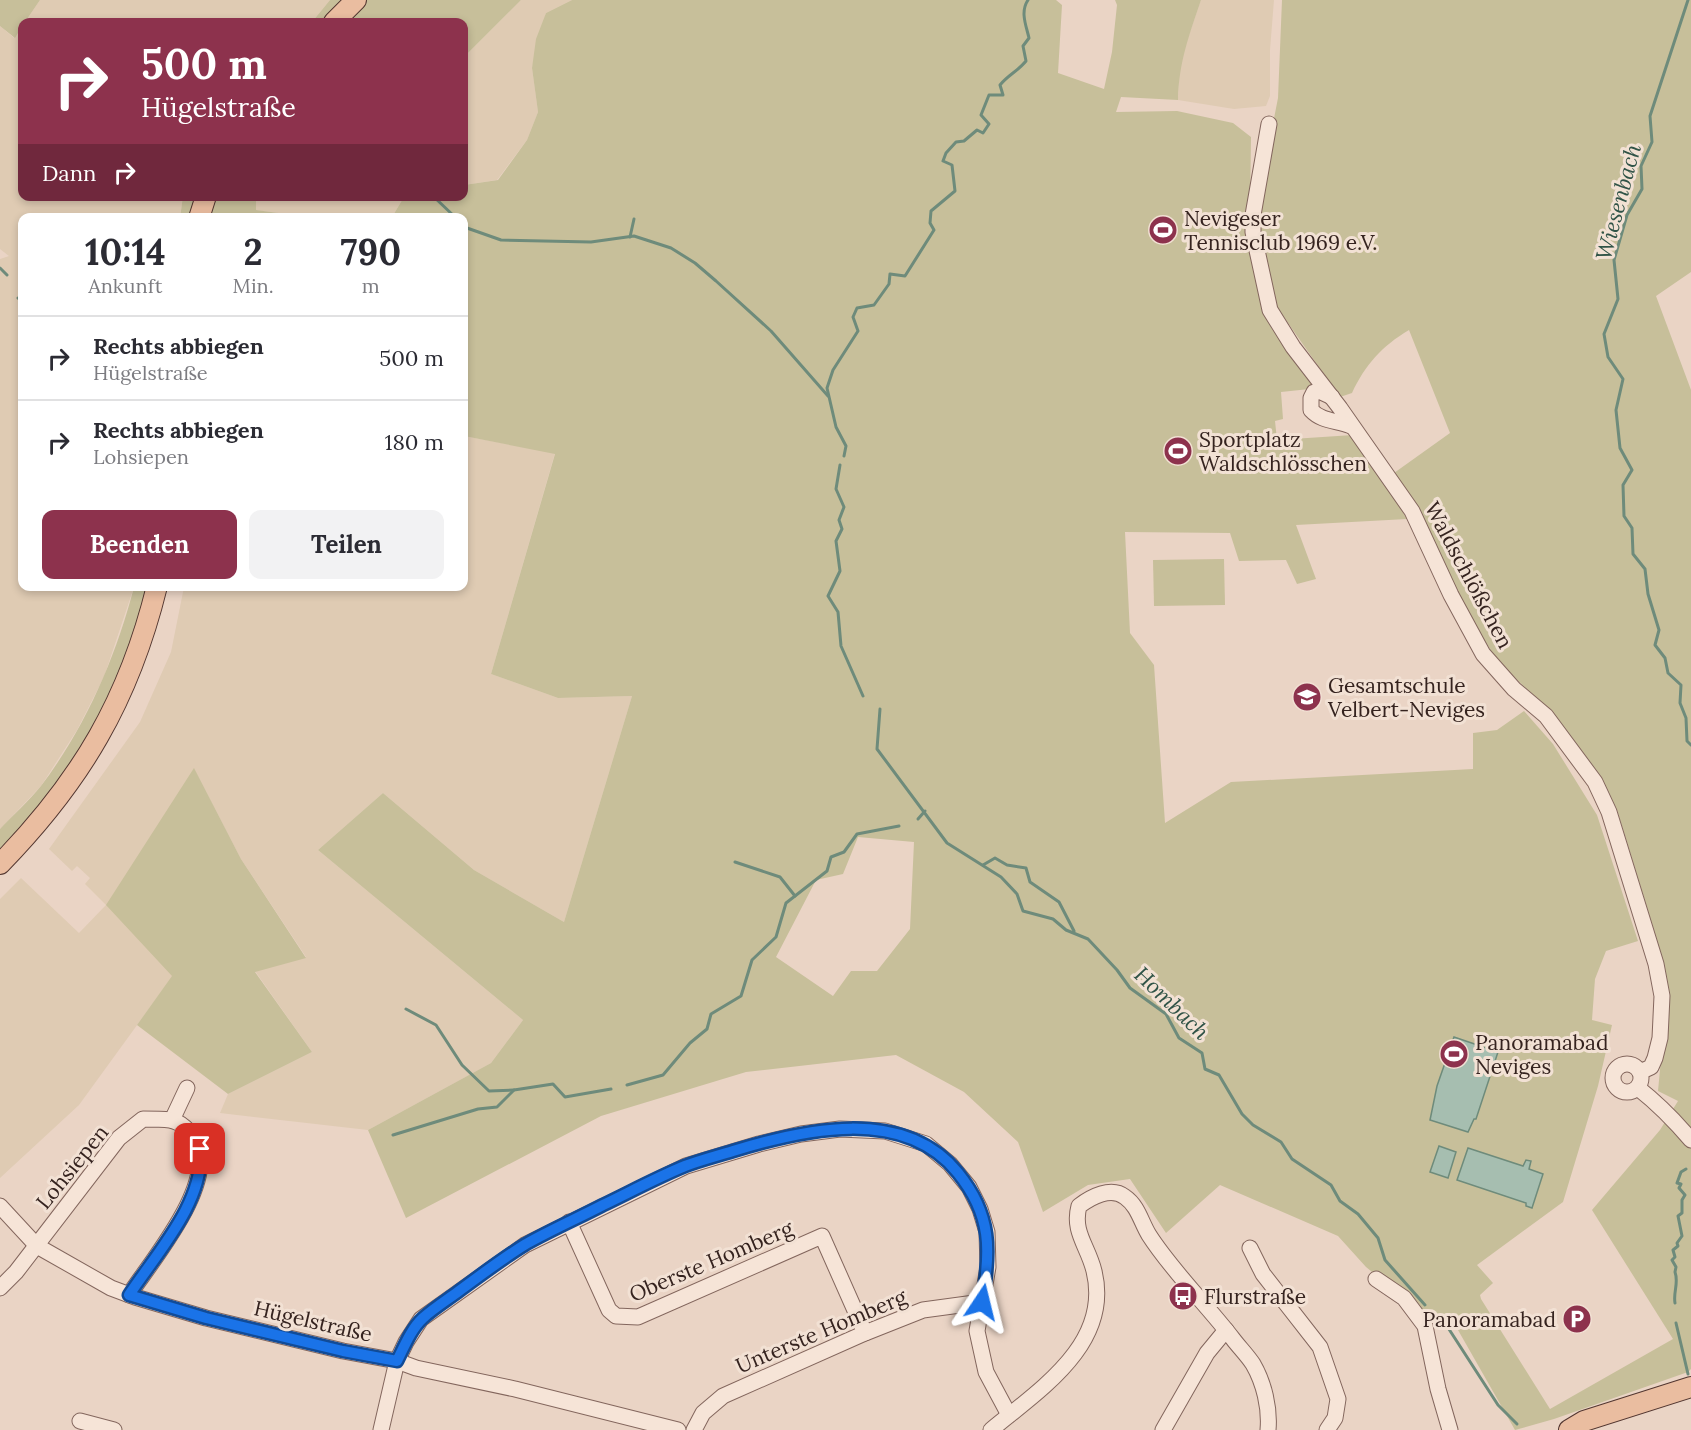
<!DOCTYPE html>
<html lang="de">
<meta charset="utf-8">
<style>
body{margin:0;font-family:Lora,serif;background:#f2f2f3;color:#2b2b33;height:100vh;display:flex;flex-direction:column;font-size:22px;white-space:nowrap}
*{box-sizing:border-box;margin:0}
p{font-size:20px;color:#7c7c81}
.icon{flex:none;width:33px;height:33px;fill:none;stroke:currentColor;stroke-width:2;stroke-linecap:round;stroke-linejoin:round}
.map{position:relative;flex:1;overflow:hidden}
.panel{position:absolute;left:18px;top:213px;width:450px;height:378px;display:flex;flex-direction:column;background:#fff;border-radius:12px;box-shadow:0 3px 9px #0003}
.panel>*{flex:none}
.banner{position:absolute;left:18px;top:18px;width:450px;height:183px;border-radius:12px;box-shadow:0 3px 9px #0003;background:#8d324d;color:#fff;overflow:hidden}
.pin{position:absolute;display:grid;place-items:center;width:51px;height:51px;color:#fff;margin:-26px;border-radius:12px;box-shadow:0 3px 9px #0006}
.me{position:absolute;width:66px;margin:-33px;rotate:10deg;stroke-linejoin:round;filter:drop-shadow(0 0 4px #0008)}
.turn{display:flex;align-items:center;gap:21px;height:126px;padding:0 24px;font-size:27px}
.turn .icon{width:78px;height:78px;stroke-width:2.5}
.turn b{display:block;font-size:42px;line-height:51px}
.then{display:flex;align-items:center;height:57px;padding:0 24px;background:#0003;gap:12px;font-size:22px}
.eta{display:flex;justify-content:space-evenly;align-items:center;height:102px;text-align:center}
.eta b{font-size:36px;font-weight:700;line-height:42px}
.primary-button{display:flex;gap:12px;margin-top:auto;padding:12px 24px}
.primary-button a{flex:1;height:69px;border-radius:12px;background:#8d324d;color:#fff;font-size:24px;font-weight:700;line-height:69px;text-align:center}
.primary-button a+a{background:#f2f2f3;color:#2b2b33}
ul{padding:0;list-style:none}
li{display:flex;align-items:center;gap:18px;height:84px;padding:0 24px;border-top:2px solid #e1e1e2}
li div{flex:1}
li b{display:block;font-size:22px}
li em{font-style:normal}
.map>svg:first-child{display:block}
.farmland{fill:#dfcbb3}
.green{fill:#c7bf9a;fill-rule:evenodd}
.water{fill:#a6beb0;stroke:#6e8b7b;stroke-width:1.5}
.lines{fill:none;stroke-linecap:round;stroke-linejoin:round}
.stream{stroke:#6e8b7b;stroke-width:3}
.minor-casing{stroke:#83665d;stroke-width:17}
.major-casing{stroke:#523630;stroke-width:22}
.minor{stroke:#f6e4d7;stroke-width:15}
.major{stroke:#eabda0;stroke-width:20}
.route-casing{stroke:#114b97;stroke-width:15}
.route{stroke:#1a73e8;stroke-width:10}
.labels{text-anchor:middle;dominant-baseline:central;stroke-width:6;stroke-linejoin:round;paint-order:stroke}
.poi-label{font-size:21px;fill:#35231f;stroke:#f2e1d4;text-anchor:start}
.street-label{font-size:21px;fill:#35231f;stroke:#f2e1d4}
.water-label{font-size:22px;font-style:italic;fill:#305347;stroke:#f2e1d4}
</style>
<div class="map">
<svg width="1691" height="1430" viewBox="0 0 1691 1430">
<rect width="100%" height="100%" fill="#ead4c5"/>
<!-- farmland -->
<g class="farmland">
<path d="M40,0H330L312,22H25Z"/>
<path d="M521,0H572L546,13L532,68L538,112L527,140L497,180L464,185V55L468,53Z"/>
<path d="M1201,0H1274L1270,50V96L1266,106L1234,109L1178,100L1179,73L1184,49Z"/>
<path d="M0,26L14,38L22,26V196L183,197L180,217L22,218V586L134,587L104,677L77,730L41,786L0,829V259L9,256L0,249Z"/>
<path d="M256,197H404L392,217H308L255,210Z"/>
<path d="M464,436L555,453L491,674L558,698L632,696L564,922L474,870L383,793L318,850L523,1020L491,1063L368,1130L220,1113L228,1094L312,1052L255,971L306,957L241,859L194,769L172,977L79,1105L0,1178V899L21,878L79,933L106,905L85,884L90,878L77,866L72,871L49,849L140,722L171,652L184,587L464,586Z"/>
</g>
<!-- green -->
<g class="green">
<path d="M0,0H40L25,22H22V26L15,38L0,26Z"/>
<path d="M330,0H521L468,53L464,55V22H312Z"/>
<path d="M572,0H1056L1062,5L1058,73L1104,89L1112,52L1117,5L1115,0H1201C1189,36 1179,61 1178,100L1121,97L1116,112L1177,111L1233,123L1251,137L1250,210L1264,309L1270,325L1319,388L1281,392L1283,419L1275,421L1277,440L1353,435L1383,478L1407,519L1296,525L1316,579L1297,584L1286,560L1239,561L1230,533L1125,532L1130,633L1154,665L1165,823L1231,782L1473,769V733L1497,730L1524,711L1553,744L1597,815L1638,941L1606,951L1595,979L1592,1020L1612,1025L1598,1086L1563,1202L1477,1265L1493,1283L1480,1295L1481,1299L1550,1409L1673,1339L1592,1210L1660,1130L1678,1101L1658,1091L1667,995L1656,937L1617,810L1588,759L1545,707L1496,659L1463,605L1394,473L1450,433L1409,330C1382,346 1365,365 1352,393L1340,397L1276,306L1258,236L1268,149L1278,98L1282,0H1691V272L1656,296L1691,390V1369L1688,1372L1554,1419L1515,1430L1450,1316L1440,1327L1366,1267L1338,1236L1220,1185L1166,1233L1130,1179L1088,1185L1043,1212L1018,1142L964,1092L896,1055L746,1072L601,1116L406,1218L368,1130L491,1063L523,1020L318,850L383,793L474,870L564,922L632,696L558,698L491,674L555,454L464,436V218L392,217L404,197L464,196V185L498,180L527,140L538,112L532,68L536,39L546,13ZM858,837L914,842L910,929L877,971H851L833,996L776,957L816,880L843,874Z"/>
<path d="M183,196L256,197V210L308,217L180,218Z"/>
<path d="M1224,559L1225,605L1154,606L1153,560Z"/>
<path d="M134,587H149L121,681L52,797L0,854V829C13,815 29,801 41,786C85,728 116,657 134,587Z"/>
<path d="M194,768L241,859L306,958L255,972L312,1052L228,1094L137,1025L172,976L106,905Z"/>
</g>
<!-- water -->
<g class="water">
<path d="M1454,1037L1498,1052L1476,1119H1474L1468,1132L1430,1120L1437,1086Z"/>
<path d="M1439,1146L1456,1152L1448,1178L1430,1172Z"/>
<path d="M1468,1148L1523,1166L1526,1160L1531,1161L1529,1169L1543,1174L1532,1208L1526,1206V1203L1457,1180Z"/>
</g>
<g class="lines">
<!-- stream -->
<g class="stream">
<path d="M1688,0L1650,116L1652,142L1641,166L1642,189L1627,215L1614,260L1618,299L1604,334L1608,357L1623,379L1616,410L1620,448L1632,470L1623,485L1624,516L1632,528L1633,554L1645,569L1648,594L1659,630L1655,645L1665,658L1668,673L1681,685L1680,703L1686,718L1687,741L1691,745"/>
<path d="M433,196L456,218"/>
<path d="M464,224L467,228L501,240L591,242L634,236L671,248L695,263L716,281L771,331L828,396"/>
<path d="M630,237L634,219"/>
<path d="M0,268L7,275"/>
<path d="M18,298L22,301"/>
<path d="M844,456L846,446L836,427L827,388L833,370L858,331L853,317L857,308L874,305L889,284L890,274L905,276L934,230L930,223L931,211L955,191L952,165L943,161L946,153L956,142L964,141L977,130L983,133L989,124L981,115L989,95H1003L1000,85C1008,75 1018,71 1026,61L1023,46L1029,38C1026,25 1020,12 1028,0"/>
<path d="M840,465L836,489L844,507L839,520L842,529L836,541L840,571L828,596L838,612L841,646L863,696"/>
<path d="M880,709L877,749L947,843L1001,877L1017,894L1023,911L1053,919L1066,930L1088,939L1117,970L1130,988L1166,1014L1179,1038L1202,1053L1205,1069L1219,1075L1242,1114L1253,1125L1281,1142L1292,1159L1331,1185L1340,1201L1358,1214L1378,1238L1385,1260L1425,1305"/>
<path d="M918,819L925,811"/>
<path d="M735,862L780,877L795,896"/>
<path d="M983,865L995,858L1007,865L1026,868L1030,882L1059,902L1074,931"/>
<path d="M406,1009L436,1025L462,1065L489,1091L514,1090"/>
<path d="M627,1085L663,1075L690,1043L707,1029L711,1014L741,996L752,960L776,937L786,903L827,871L831,857L844,852L857,834L899,826"/>
<path d="M393,1135L478,1109L497,1107L514,1090L553,1084L565,1097L611,1089"/>
<path d="M1675,1303C1673,1292 1679,1283 1675,1272L1676,1267L1672,1260L1675,1257L1673,1250L1678,1246L1677,1243L1682,1236L1678,1216L1682,1213V1200L1685,1195L1679,1188L1681,1184L1677,1183L1681,1172L1686,1169"/>
<path d="M1445,1323L1498,1405L1517,1424"/>
<path d="M1676,1323L1688,1374"/>
</g>
<!-- minor casing -->
<g class="minor-casing">
<g id="minor">
<path d="M1269,124L1253,215V232L1270,310L1293,347L1340,408L1412,511L1451,595L1483,654L1514,689L1546,716L1595,782L1609,812L1656,964L1662,996L1660,1038L1655,1058L1651,1067L1640,1072"/>
<path d="M1332,397L1319,391L1314,392L1311,398V410C1322,422 1337,420 1351,426"/>
<circle cx="1627" cy="1078" r="14"/>
<path d="M1638,1088C1657,1103 1675,1121 1691,1140"/>
<path d="M172,1120L187,1088"/>
<path d="M0,1206L37,1246L111,1288L135,1297L206,1318L343,1351L397,1361L416,1368L515,1389L678,1430"/>
<path d="M569,1222L609,1310L616,1316L638,1317L822,1236L865,1333"/>
<path d="M1250,1248L1263,1274L1320,1347L1338,1399L1335,1418L1327,1430"/>
<path d="M1376,1279L1404,1298L1425,1326L1438,1389L1450,1430"/>
<path d="M0,1288L16,1272L119,1138L143,1119C152,1119 162,1119 170,1120C182,1122 189,1131 195,1140C219,1182 152,1260 129,1295"/>
<path d="M80,1421L114,1430"/>
<path d="M381,1430L397,1361L406,1342L421,1319L525,1245L686,1166L759,1144L801,1134L840,1129L885,1131L926,1144L950,1164L969,1187L980,1209L987,1232L988,1267L977,1331L986,1372L1009,1415"/>
<path d="M694,1430L703,1413L723,1396L865,1333L923,1310L982,1302"/>
<path d="M991,1430C1039,1390 1112,1344 1094,1271C1088,1246 1072,1232 1079,1206C1091,1197 1111,1186 1125,1197C1138,1206 1141,1222 1149,1235C1172,1271 1207,1305 1233,1339C1239,1347 1247,1355 1253,1364C1264,1383 1270,1408 1268,1430"/>
<path d="M1163,1430L1207,1353L1226,1330"/>
</g>
</g>
<!-- major casing -->
<g class="major-casing">
<g id="major">
<path d="M334,22L356,0"/>
<path d="M199,218L206,196"/>
<path d="M0,864C81,781 129,700 157,586"/>
<path d="M1569,1430L1584,1421L1691,1387"/>
</g>
</g>
<!-- minor -->
<use href="#minor" class="minor"/>
<!-- major -->
<use href="#major" class="major"/>
</g>
<g class="lines">
<!-- route casing -->
<g class="route-casing">
<path id="route" d="M200,1149C206,1200 156,1254 129,1295L206,1318L343,1351L397,1361C404,1347 411,1329 423,1318C434,1308 447,1300 459,1291C481,1275 503,1258 526,1244C551,1230 578,1218 603,1205C630,1192 658,1177 685,1166C701,1160 717,1156 733,1151C804,1129 904,1106 958,1173C992,1215 991,1251 982,1302"/>
</g>
<!-- route -->
<use href="#route" class="route"/>
</g>
<!-- icons -->
<defs>
<g id="stadium-disc" transform="scale(1.5)"><circle r="9.5" fill="#8d324d" stroke="#f2e1d4"/><path d="M0-5a6.5 5 0 1 0 0 10a6.5 5 0 1 0 0-10ZM-3.5-1.8h7v3.6h-7Z" fill="#fff"/></g>
<g id="school-disc" transform="scale(1.5)"><circle r="9.5" fill="#8d324d" stroke="#f2e1d4"/><path d="M0-5L7-2L0 1L-7-2ZM-4 1L0 2.5L4 1V4Q0 6-4 4Z" fill="#fff"/></g>
<g id="bus-disc" transform="scale(1.5)"><circle r="9.5" fill="#8d324d" stroke="#f2e1d4"/><path d="M-5-6H5V4H4V6H2V4H-2V6H-4V4H-5ZM-3.5-4V0h7V-4ZM-3.5 1.2v1.5H-2V1.2ZM2 1.2v1.5H3.5V1.2Z" fill="#fff"/></g>
<g id="parking-disc" transform="scale(1.5)"><circle r="9.5" fill="#8d324d" stroke="#f2e1d4"/><path d="M-3.5-5.5H1a3.5 3.5 0 0 1 0 7H-1V5.5H-3.5ZM-1-3.4V-.6H.8a1.4 1.4 0 0 0 0-2.8Z" fill="#fff"/></g>
</defs>
<g fill-rule="evenodd">
<use href="#stadium-disc" x="1163" y="230"/>
<use href="#stadium-disc" x="1178" y="451"/>
<use href="#school-disc" x="1307" y="697"/>
<use href="#stadium-disc" x="1454" y="1054"/>
<use href="#bus-disc" x="1183" y="1296"/>
<use href="#parking-disc" x="1577" y="1319"/>
</g>
<g class="labels">
<!-- poi labels -->
<g class="poi-label">
<text x="1184" y="218">Nevigeser<tspan x="1184" dy="24">Tennisclub 1969 e.V.</tspan></text>
<text x="1199" y="439">Sportplatz<tspan x="1199" dy="24">Waldschlösschen</tspan></text>
<text x="1328" y="685">Gesamtschule<tspan x="1328" dy="24">Velbert-Neviges</tspan></text>
<text x="1475" y="1042">Panoramabad<tspan x="1475" dy="24">Neviges</tspan></text>
<text x="1204" y="1296">Flurstraße</text>
<text x="1556" y="1319" text-anchor="end">Panoramabad</text>
</g>
<!-- street labels -->
<g class="street-label">
<text transform="translate(1469 575) rotate(62)">Waldschlößchen</text>
<text transform="translate(72 1167) rotate(-51)">Lohsiepen</text>
<text transform="translate(711 1261) rotate(-23)">Oberste Homberg</text>
<text transform="translate(313 1321) rotate(13)">Hügelstraße</text>
<text transform="translate(821 1331) rotate(-23)">Unterste Homberg</text>
</g>
<!-- water labels -->
<g class="water-label">
<text transform="translate(1618 202) rotate(-75)">Wiesenbach</text>
<text transform="translate(1172 1003) rotate(44)">Hombach</text>
</g>
</g>
</svg>
<div class="pin" style="left:200px;top:1149px;background:#d93025"><svg class="icon" aria-label="arrive" viewBox="0 0 24 24"><path d="M6 21V4h12l-3 4 3 4H6"/></svg></div>
<svg class="me" style="left:982px;top:1302px" viewBox="-20 -20 40 40"><path d="M0-17L14 15 0 8-14 15z" fill="#1a73e8" stroke="#fff" stroke-width="4"/></svg>
<div class="banner">
<div class="turn"><svg class="icon" aria-label="right" viewBox="0 0 24 24"><path d="M7 20v-9h11M14 6l5 5-5 5"/></svg><div><b>500 m</b>Hügelstraße</div></div>
<div class="then">Dann<svg class="icon" aria-label="right" viewBox="0 0 24 24"><path d="M7 20v-9h11M14 6l5 5-5 5"/></svg></div>
</div>
<section class="panel">
<div class="eta">
<div><b>10:14</b><p>Ankunft</p></div>
<div><b>2</b><p>Min.</p></div>
<div><b>790</b><p>m</p></div>
</div>
<ul>
<li><svg class="icon" aria-label="right" viewBox="0 0 24 24"><path d="M7 20v-9h11M14 6l5 5-5 5"/></svg><div><b>Rechts abbiegen</b><p>Hügelstraße</p></div><em>500 m</em></li>
<li><svg class="icon" aria-label="right" viewBox="0 0 24 24"><path d="M7 20v-9h11M14 6l5 5-5 5"/></svg><div><b>Rechts abbiegen</b><p>Lohsiepen</p></div><em>180 m</em></li>
</ul>
<div class="primary-button"><a>Beenden</a><a>Teilen</a></div>
</section>
</div>
